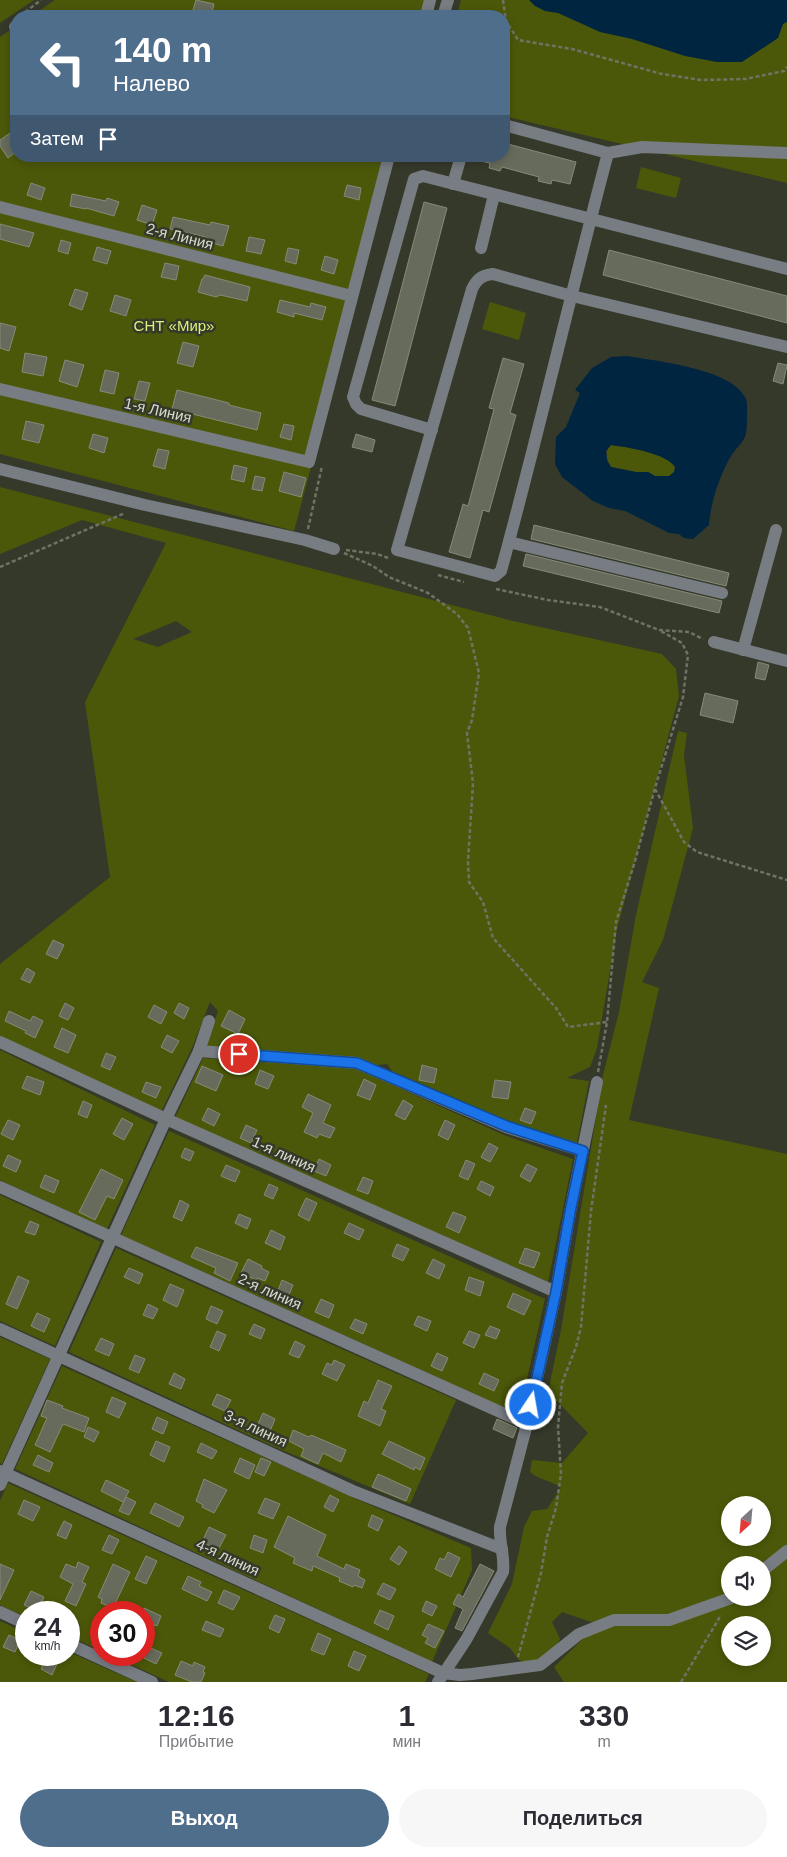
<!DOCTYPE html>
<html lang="ru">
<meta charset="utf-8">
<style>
body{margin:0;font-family:Helvetica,sans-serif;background:#f7f7f7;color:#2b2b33;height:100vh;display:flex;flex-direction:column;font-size:19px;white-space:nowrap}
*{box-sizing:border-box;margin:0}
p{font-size:16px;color:#7c7c81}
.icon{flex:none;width:28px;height:28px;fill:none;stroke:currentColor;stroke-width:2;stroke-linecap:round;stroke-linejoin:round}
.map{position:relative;height:1682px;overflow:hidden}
.side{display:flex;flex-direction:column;background:#fff;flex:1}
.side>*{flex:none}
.banner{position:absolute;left:10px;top:10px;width:500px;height:152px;border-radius:20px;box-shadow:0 2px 8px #0003;background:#4f6e8c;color:#fff;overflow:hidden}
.needle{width:32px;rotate:206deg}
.controls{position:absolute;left:721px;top:1496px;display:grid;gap:10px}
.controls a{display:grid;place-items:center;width:50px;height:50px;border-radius:50%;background:#fff;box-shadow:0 2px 8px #0003;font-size:25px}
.speed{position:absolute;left:15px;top:1601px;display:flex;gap:10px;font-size:25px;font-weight:700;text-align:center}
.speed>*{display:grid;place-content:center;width:65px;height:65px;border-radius:50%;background:#fff;box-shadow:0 2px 8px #0003;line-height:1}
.speed small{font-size:12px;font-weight:400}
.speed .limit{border:8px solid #d22;background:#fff;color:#111}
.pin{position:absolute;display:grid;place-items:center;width:42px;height:42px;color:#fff;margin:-21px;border:2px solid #fff;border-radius:50%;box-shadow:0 1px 5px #0007}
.me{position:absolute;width:55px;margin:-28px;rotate:12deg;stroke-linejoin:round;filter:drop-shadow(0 0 4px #0008)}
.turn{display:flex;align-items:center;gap:18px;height:105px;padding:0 20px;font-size:22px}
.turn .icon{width:65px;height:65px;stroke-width:2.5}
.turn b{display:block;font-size:35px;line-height:42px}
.then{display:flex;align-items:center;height:48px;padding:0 20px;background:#0003;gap:10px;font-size:19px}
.eta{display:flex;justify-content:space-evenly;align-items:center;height:85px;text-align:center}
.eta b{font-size:30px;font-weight:600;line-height:35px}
.cta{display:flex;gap:10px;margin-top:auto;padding:10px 20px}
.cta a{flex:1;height:58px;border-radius:30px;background:#4f6e8c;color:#fff;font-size:20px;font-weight:600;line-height:58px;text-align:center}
.cta a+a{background:#f7f7f7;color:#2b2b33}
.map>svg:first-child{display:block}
.green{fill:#4c5809;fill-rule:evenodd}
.water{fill:#002541;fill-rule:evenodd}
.building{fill:#676b5b;stroke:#868a79}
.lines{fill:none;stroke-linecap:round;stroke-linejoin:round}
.path{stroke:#6f7366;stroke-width:2.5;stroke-dasharray:4 2.5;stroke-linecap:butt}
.minor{stroke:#777d83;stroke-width:12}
.route-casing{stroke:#114b97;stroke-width:12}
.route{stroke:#1a73e8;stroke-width:9}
.labels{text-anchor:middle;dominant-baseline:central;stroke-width:5;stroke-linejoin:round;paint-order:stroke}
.street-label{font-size:15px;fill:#d9dbd2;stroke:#35392a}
.park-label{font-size:15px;fill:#d9ef7e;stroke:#35392a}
</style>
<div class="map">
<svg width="787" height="1682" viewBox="0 0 787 1682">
<rect width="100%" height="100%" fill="#35392a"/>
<!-- green -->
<g class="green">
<path d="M0,0H34L0,23Z"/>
<path d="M55,0H435L431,16H31Z"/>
<path d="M461,0H787V183L504,116V16H457Z"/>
<path d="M16,26V156H394L294,531L0,454V37Z"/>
<path d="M641,167L681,178L676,198L636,188Z"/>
<path d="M490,302L526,313L519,340L482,329Z"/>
<path d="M610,445C627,447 666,453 675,467L674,472L669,476H655L648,472H636L611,467C606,459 605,453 610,445Z"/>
<path d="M0,487L513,621L662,654L676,669L679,696L617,929L597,1048L590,1067L567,1078L589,1081L577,1143L506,1120L392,1071L387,1064L370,1066L206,1046L218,1011L210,1002L192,1048L161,1112L0,1036V964L110,877L85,702L166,543L82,520L0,554ZM176,621L192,632L158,647L133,639Z"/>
<path d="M678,731L687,733L684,755L693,828L663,940L642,982L659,988L629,1120L787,1154V1547L764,1561L761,1565H730V1596L667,1618L594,1623L562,1612L552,1622L560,1639L552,1652L531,1664L519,1660L510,1648L488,1633L512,1584L524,1527L532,1511L547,1509L561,1488C551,1480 539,1480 530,1472L532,1460L562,1463L588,1433L548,1392L561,1330L603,1075L619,1012L636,915ZM730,1505H762V1538H730Z"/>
<path d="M0,1050L155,1125L107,1229L0,1180Z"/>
<path d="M203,1058L354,1068L504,1135L573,1159L548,1282L175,1118Z"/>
<path d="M169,1131L545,1299L519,1414L121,1235Z"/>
<path d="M0,1195L101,1242L55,1346L0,1321Z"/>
<path d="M116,1248L456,1400L410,1504L270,1445L69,1352Z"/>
<path d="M0,1337L50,1359L2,1464L0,1463Z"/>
<path d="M62,1366L356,1499L471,1548L472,1570L432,1662L15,1469Z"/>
<path d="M8,1483L429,1674L425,1682H169L110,1655H144V1612H101V1651L69,1636V1612H26V1617L0,1605V1501Z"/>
<path d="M787,1558V1682H564L554,1667L587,1635L621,1623L733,1601L737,1598H762L763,1576ZM730,1625H762V1658H730Z"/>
<path d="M0,1621L26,1633V1655H69V1652L137,1682H0Z"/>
</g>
<!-- water -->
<g class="water">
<path d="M529,0H787V22L783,24L778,38L742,62H717L685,56L632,39L600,32L558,13L545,11L535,6Z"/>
<path d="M627,356C656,361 734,369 746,399C748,404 747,429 746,434C744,442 735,449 731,456C719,477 711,501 709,525L693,539L684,538L679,534L669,533L625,511L609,508L593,501L562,477L555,464L556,437L566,427L580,393L575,390L592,368L611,357ZM611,445C627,447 666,453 675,467L674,472L669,476H655L648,472H636L611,467L607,460L606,451Z"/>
</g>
<!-- building -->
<g class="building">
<path d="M196,0L214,4L211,16L192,13Z"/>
<path d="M13,131L16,137V152L8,158L0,146V140Z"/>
<path d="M504,143L576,162L570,184L552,180L551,184L538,181L539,177L502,167L500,171L489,168L490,163L475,160L476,156H504Z"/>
<path d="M31,183L45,188L41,200L27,195Z"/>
<path d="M347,185L361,188L359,200L344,196Z"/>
<path d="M72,194L106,201L107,198L119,202L114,216L86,208V209L70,206Z"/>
<path d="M424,202L447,208L395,406L372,400Z"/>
<path d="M142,205L157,210L152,225L137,220Z"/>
<path d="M173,217L210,225L211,222L229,226L223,246L205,241L206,237L170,229Z"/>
<path d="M0,224L34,233L29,247L0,239Z"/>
<path d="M249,237L265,240L261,254L246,251Z"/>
<path d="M61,240L71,243L68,254L58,251Z"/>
<path d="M97,247L111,251L107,264L93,260Z"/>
<path d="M288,248L299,250L296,264L285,261Z"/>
<path d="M609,250L787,296V323L603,275Z"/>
<path d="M325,256L338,260L334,274L321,270Z"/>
<path d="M165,263L179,266L176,280L161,277Z"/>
<path d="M205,275L250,287L247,301L220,295L216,297L198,292L202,279H203Z"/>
<path d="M75,289L88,293L82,310L69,305Z"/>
<path d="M115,295L131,300L126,316L110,311Z"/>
<path d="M280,300L310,307L311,303L326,307L322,320L294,313V317L277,312Z"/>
<path d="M0,323L16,327L9,351L0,348Z"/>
<path d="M183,342L199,346L193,367L177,363Z"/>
<path d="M25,353L47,357L43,376L22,372Z"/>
<path d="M503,358L524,364L510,413L516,415L489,512L483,510L470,558L449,552L463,504L468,506L494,409L489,408Z"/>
<path d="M65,360L84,365L77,387L59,381Z"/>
<path d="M778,363L787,365L783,384L773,381Z"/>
<path d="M105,370L119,373L114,394L100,391Z"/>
<path d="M139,381L150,383L145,401L134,399Z"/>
<path d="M177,390L229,403V405L261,413L257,430L172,409Z"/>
<path d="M26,421L44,425L39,443L22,439Z"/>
<path d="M284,424L294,426L291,440L280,437Z"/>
<path d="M93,434L108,438L104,453L89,448Z"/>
<path d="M356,434L375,440L372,452L352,447Z"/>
<path d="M158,449L169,451L165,469L153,466Z"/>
<path d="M234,465L247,468L244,482L231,479Z"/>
<path d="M284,472L306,478L301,497L279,491Z"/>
<path d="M255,476L265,478L262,491L252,489Z"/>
<path d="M534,525L729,573L726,586L531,539Z"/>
<path d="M526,554L722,601L719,613L523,566Z"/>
<path d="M758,662L769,665L765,680L755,678Z"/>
<path d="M705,693L738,701L733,723L700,715Z"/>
<path d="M53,940L64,945L57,959L46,954Z"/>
<path d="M27,968L35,973L30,983L21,979Z"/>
<path d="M65,1003L74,1008L68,1020L59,1016Z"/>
<path d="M179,1003L189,1008L184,1019L174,1013Z"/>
<path d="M154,1005L167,1012L161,1024L148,1017Z"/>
<path d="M229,1010L245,1019L238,1034L221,1026Z"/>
<path d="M9,1011L30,1021L33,1016L43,1021L35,1038L25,1033L26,1031L5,1021Z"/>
<path d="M62,1028L76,1035L68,1053L54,1047Z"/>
<path d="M167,1035L179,1041L172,1053L161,1047Z"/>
<path d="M106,1053L116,1057L110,1070L101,1066Z"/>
<path d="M422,1065L437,1069L434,1083L419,1080Z"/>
<path d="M202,1066L223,1075L216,1091L195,1082Z"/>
<path d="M260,1070L274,1076L268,1089L255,1084Z"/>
<path d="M27,1076L44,1082L40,1095L22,1088Z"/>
<path d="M364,1079L376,1085L370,1100L357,1095Z"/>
<path d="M495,1080L511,1082L508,1099L492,1097Z"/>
<path d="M146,1082L161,1087L156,1098L142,1092Z"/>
<path d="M308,1094L331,1105L323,1123L335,1128L330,1138L319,1134L317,1138L304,1132L313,1113L302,1107Z"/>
<path d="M403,1100L413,1106L405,1120L395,1115Z"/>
<path d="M83,1101L92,1105L87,1118L78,1114Z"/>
<path d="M208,1108L220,1114L214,1126L202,1120Z"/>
<path d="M525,1108L536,1112L531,1124L520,1120Z"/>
<path d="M122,1118L133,1124L124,1140L113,1134Z"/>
<path d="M8,1120L20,1125L13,1140L1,1134Z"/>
<path d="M445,1120L455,1125L448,1140L438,1135Z"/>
<path d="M246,1125L257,1130L251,1143L240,1138Z"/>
<path d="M489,1143L498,1148L490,1162L481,1157Z"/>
<path d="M185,1148L194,1152L190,1161L181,1157Z"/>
<path d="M8,1155L21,1161L16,1172L3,1166Z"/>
<path d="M319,1159L331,1165L326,1176L314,1171Z"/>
<path d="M466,1160L475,1164L468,1180L459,1176Z"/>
<path d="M527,1164L537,1169L530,1182L520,1176Z"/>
<path d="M226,1165L240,1171L235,1182L221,1176Z"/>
<path d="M101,1169L123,1180L114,1199L107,1196L95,1220L79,1212Z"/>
<path d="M45,1175L59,1181L54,1193L40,1187Z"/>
<path d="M363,1177L373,1181L368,1194L357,1190Z"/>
<path d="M481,1181L494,1187L490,1196L477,1189Z"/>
<path d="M269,1184L278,1188L273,1199L264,1195Z"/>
<path d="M306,1198L317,1203L309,1221L298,1215Z"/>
<path d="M180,1200L189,1205L182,1221L173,1217Z"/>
<path d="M453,1212L466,1217L459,1233L446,1227Z"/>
<path d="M239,1214L251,1219L247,1229L235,1223Z"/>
<path d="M30,1221L39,1225L35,1235L25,1232Z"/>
<path d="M349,1223L364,1230L359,1240L344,1233Z"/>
<path d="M271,1230L285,1237L280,1250L265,1243Z"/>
<path d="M397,1244L409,1249L403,1261L392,1256Z"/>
<path d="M196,1247L238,1263L230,1281L214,1273L216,1268L191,1257Z"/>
<path d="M525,1248L540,1253L534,1268L519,1263Z"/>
<path d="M248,1259L262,1266L261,1268L269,1272L265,1281L257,1278L256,1280L241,1273Z"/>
<path d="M433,1259L445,1265L439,1279L426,1273Z"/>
<path d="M129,1268L143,1274L139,1284L124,1277Z"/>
<path d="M18,1276L29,1281L17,1309L6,1304Z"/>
<path d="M469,1277L484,1282L480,1296L465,1290Z"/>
<path d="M282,1280L293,1285L288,1297L277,1293Z"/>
<path d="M170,1284L184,1290L177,1307L163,1300Z"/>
<path d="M513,1293L531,1301L524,1315L507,1307Z"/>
<path d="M321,1299L334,1305L329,1318L315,1312Z"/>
<path d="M148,1304L158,1309L153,1319L143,1315Z"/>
<path d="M211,1306L223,1311L217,1324L206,1319Z"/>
<path d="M37,1313L50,1319L44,1332L31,1326Z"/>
<path d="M418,1316L431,1321L427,1331L414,1325Z"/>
<path d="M355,1319L367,1324L363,1334L350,1328Z"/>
<path d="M254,1324L265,1329L261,1339L249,1334Z"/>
<path d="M490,1326L500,1330L496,1339L485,1335Z"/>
<path d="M217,1331L226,1335L219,1351L210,1347Z"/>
<path d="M469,1331L480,1335L474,1348L463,1343Z"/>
<path d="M101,1338L114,1344L109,1356L95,1350Z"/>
<path d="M295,1341L305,1346L299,1358L289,1354Z"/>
<path d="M437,1353L448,1358L442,1371L431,1366Z"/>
<path d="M135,1355L145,1359L139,1373L129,1369Z"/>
<path d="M334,1360L345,1365L337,1381L322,1374L327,1363L332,1365Z"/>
<path d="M174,1373L185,1379L181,1389L169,1384Z"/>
<path d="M484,1373L499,1380L494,1391L479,1384Z"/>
<path d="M378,1380L392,1386L381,1409L386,1411L380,1426L358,1416L364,1401L368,1403Z"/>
<path d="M217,1394L231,1400L225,1411L212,1405Z"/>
<path d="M112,1397L126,1403L119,1418L106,1412Z"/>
<path d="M47,1400L63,1406L62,1408L89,1418L84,1432L63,1424L50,1452L35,1445L47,1418L41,1416Z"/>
<path d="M263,1413L275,1419L270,1431L257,1426Z"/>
<path d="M157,1417L168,1422L163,1434L152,1429Z"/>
<path d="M497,1419L517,1428L513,1438L493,1429Z"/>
<path d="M88,1427L99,1432L94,1442L84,1437Z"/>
<path d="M293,1430L309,1437L311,1435L346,1450L341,1462L323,1453L318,1464L301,1456L304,1449L289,1441Z"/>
<path d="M156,1441L170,1447L164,1462L150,1455Z"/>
<path d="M389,1441L425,1458L420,1470L415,1467L414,1470L382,1454Z"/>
<path d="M201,1443L217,1451L212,1459L197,1452Z"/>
<path d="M38,1455L53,1463L49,1472L33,1465Z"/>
<path d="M240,1458L255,1465L249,1479L234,1472Z"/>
<path d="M261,1458L271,1462L264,1476L255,1472Z"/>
<path d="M378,1474L411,1489L406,1501L372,1487Z"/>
<path d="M204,1479L227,1490L214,1513L202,1507L203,1505L196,1501Z"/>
<path d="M106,1480L129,1491L123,1502L101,1491Z"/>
<path d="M330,1495L339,1500L333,1512L324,1507Z"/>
<path d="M126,1497L136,1502L129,1515L119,1511Z"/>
<path d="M265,1498L280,1504L273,1519L258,1513Z"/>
<path d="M24,1500L40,1507L33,1521L18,1514Z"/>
<path d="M155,1503L184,1517L179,1527L150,1513Z"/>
<path d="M372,1515L383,1520L378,1531L368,1526Z"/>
<path d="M288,1516L326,1535L317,1556L344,1569L346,1564L360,1570L358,1576L365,1580L362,1588L354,1585L353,1587L339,1581L340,1578L313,1566L312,1571L293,1563L295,1558L274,1547Z"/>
<path d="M64,1521L72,1525L66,1539L57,1535Z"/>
<path d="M209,1527L226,1535L218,1550L202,1542Z"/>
<path d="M109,1535L119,1540L112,1554L102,1550Z"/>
<path d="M254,1535L267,1540L263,1553L250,1548Z"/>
<path d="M399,1546L407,1552L399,1565L390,1559Z"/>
<path d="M448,1552L460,1558L451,1577L435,1569L440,1558L444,1560Z"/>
<path d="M146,1556L157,1561L146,1584L135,1579Z"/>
<path d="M78,1562L89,1567L82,1582L86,1584L76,1606L65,1601L73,1584L60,1577L66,1564L76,1568Z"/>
<path d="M0,1564L14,1570L0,1600Z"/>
<path d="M113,1564L130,1572L113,1608L101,1603L102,1599L98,1597Z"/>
<path d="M480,1564L494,1571L462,1631L455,1628L463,1609L453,1604L458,1594L463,1597Z"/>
<path d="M188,1576L201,1582L199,1586L212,1592L207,1601L182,1589Z"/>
<path d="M383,1583L396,1589L390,1600L377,1594Z"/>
<path d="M224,1590L240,1597L233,1610L218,1603Z"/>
<path d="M31,1591L44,1597L37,1611L24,1605Z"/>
<path d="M426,1601L437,1606L432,1616L422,1611Z"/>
<path d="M144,1608L161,1616L157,1626L144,1621Z"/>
<path d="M380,1610L394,1616L388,1630L374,1623Z"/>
<path d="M275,1615L285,1619L279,1633L269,1628Z"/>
<path d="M206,1621L224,1629L220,1637L202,1630Z"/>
<path d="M428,1624L444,1631L435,1648L425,1643L428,1638L422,1635Z"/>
<path d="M318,1633L331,1639L324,1655L311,1650Z"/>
<path d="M9,1635L20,1640L15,1652L3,1647Z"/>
<path d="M144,1645L162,1653L156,1664L144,1658Z"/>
<path d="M354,1651L366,1656L359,1671L348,1666Z"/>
<path d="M48,1655H61L52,1675L41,1669Z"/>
<path d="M181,1661L193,1666L194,1662L205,1667L203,1672L205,1673L201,1682H192L175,1675Z"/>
</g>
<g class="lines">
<!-- path -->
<g class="path">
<path d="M503,0L506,21L518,40L572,49L662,74L701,80L745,79L784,71L787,67"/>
<path d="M20,16L41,0"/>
<path d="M308,529L322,466"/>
<path d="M346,550L377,554L388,558"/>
<path d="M344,553L373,566L389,577L428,593L457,614L468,628L479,673L472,720L467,733L473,783L468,861L469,882L483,902L493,938L556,1008L568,1027L607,1022"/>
<path d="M0,567L125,513"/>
<path d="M438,575L464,582"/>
<path d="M496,589L548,600L600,607L659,630L689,632L703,639"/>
<path d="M655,789L684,842L697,852L787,880"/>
<path d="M598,1072L607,1022L616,922L635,861L655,788L683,697L688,655L682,643L659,630"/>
<path d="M518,1657L541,1573L547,1537L556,1508L561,1474L558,1427L562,1383L576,1347L581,1327L591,1211L606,1105"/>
<path d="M681,1682L721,1615"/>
</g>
<!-- minor -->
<g class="minor">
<path d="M426,16L430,0"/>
<path d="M443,16L448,0"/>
<path d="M15,27L16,28"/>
<path d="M504,125L608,153L642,147L787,153"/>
<path d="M608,153C571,292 539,432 501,571L495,576L397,550L472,289C477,279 482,275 493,274L572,296L787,347"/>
<path d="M453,184L461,156"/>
<path d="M0,207L352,296"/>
<path d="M481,248L494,195"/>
<path d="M0,389L309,462L389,156"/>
<path d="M432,430L361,409L356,404L353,397L414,179L423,176L787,269"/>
<path d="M0,469L145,505L305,540L334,549"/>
<path d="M509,542L722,593"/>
<path d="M714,642L787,661"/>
<path d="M743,650L776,530"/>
<path d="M0,1042L166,1119L556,1292"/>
<path d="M199,1051L357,1063L506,1127L583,1151"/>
<path d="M0,1187L527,1424"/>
<path d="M0,1329L353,1491L502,1549"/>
<path d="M0,1471L443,1673L460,1675L472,1674L540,1665L579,1634L614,1620H669L731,1598"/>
<path d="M0,1485L166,1119L199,1051L209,1021"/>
<path d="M762,1571L787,1551"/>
<path d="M0,1612L26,1624"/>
<path d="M69,1644L152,1682"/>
<path d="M438,1682L466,1640L503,1572C505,1557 499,1543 500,1527L527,1424L556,1292L571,1207L597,1082"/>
</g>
</g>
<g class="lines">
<!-- route casing -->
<g class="route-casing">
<path id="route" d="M239,1054L357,1063L506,1126L583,1151L571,1207L556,1292L531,1405"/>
</g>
<!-- route -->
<use href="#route" class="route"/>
</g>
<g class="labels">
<!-- street labels -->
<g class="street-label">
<text transform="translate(180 236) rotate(14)">2-я Линия</text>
<text transform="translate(158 410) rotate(13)">1-я Линия</text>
<text transform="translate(284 1154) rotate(24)">1-я линия</text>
<text transform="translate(270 1291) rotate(24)">2-я линия</text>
<text transform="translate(256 1428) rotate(25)">3-я линия</text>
<text transform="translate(228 1557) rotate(25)">4-я линия</text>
</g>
<!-- park labels -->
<g class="park-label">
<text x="174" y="325">СНТ «Мир»</text>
</g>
</g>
</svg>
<div class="controls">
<a><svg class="needle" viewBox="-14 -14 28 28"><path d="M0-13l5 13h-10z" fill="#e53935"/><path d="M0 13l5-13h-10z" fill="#7c7c81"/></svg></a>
<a><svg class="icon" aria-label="sound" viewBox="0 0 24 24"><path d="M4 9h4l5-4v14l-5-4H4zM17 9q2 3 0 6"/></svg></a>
<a><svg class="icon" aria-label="layers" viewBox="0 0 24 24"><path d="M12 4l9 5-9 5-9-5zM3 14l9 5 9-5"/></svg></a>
</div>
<div class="speed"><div>24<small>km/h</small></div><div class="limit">30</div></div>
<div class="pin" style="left:239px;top:1054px;background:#d93025"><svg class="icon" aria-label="arrive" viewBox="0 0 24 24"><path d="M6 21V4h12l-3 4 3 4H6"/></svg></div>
<svg class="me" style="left:531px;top:1405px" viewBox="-20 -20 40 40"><circle r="17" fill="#1a73e8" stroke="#fff" stroke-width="3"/><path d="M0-11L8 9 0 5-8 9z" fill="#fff"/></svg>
<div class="banner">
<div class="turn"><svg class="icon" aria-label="left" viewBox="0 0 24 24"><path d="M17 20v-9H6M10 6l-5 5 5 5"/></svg><div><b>140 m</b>Налево</div></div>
<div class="then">Затем<svg class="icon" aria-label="arrive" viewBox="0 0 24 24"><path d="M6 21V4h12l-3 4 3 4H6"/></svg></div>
</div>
</div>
<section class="side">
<div class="eta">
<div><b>12:16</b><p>Прибытие</p></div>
<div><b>1</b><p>мин</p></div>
<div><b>330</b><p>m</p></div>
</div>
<div class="cta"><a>Выход</a><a>Поделиться</a></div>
</section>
